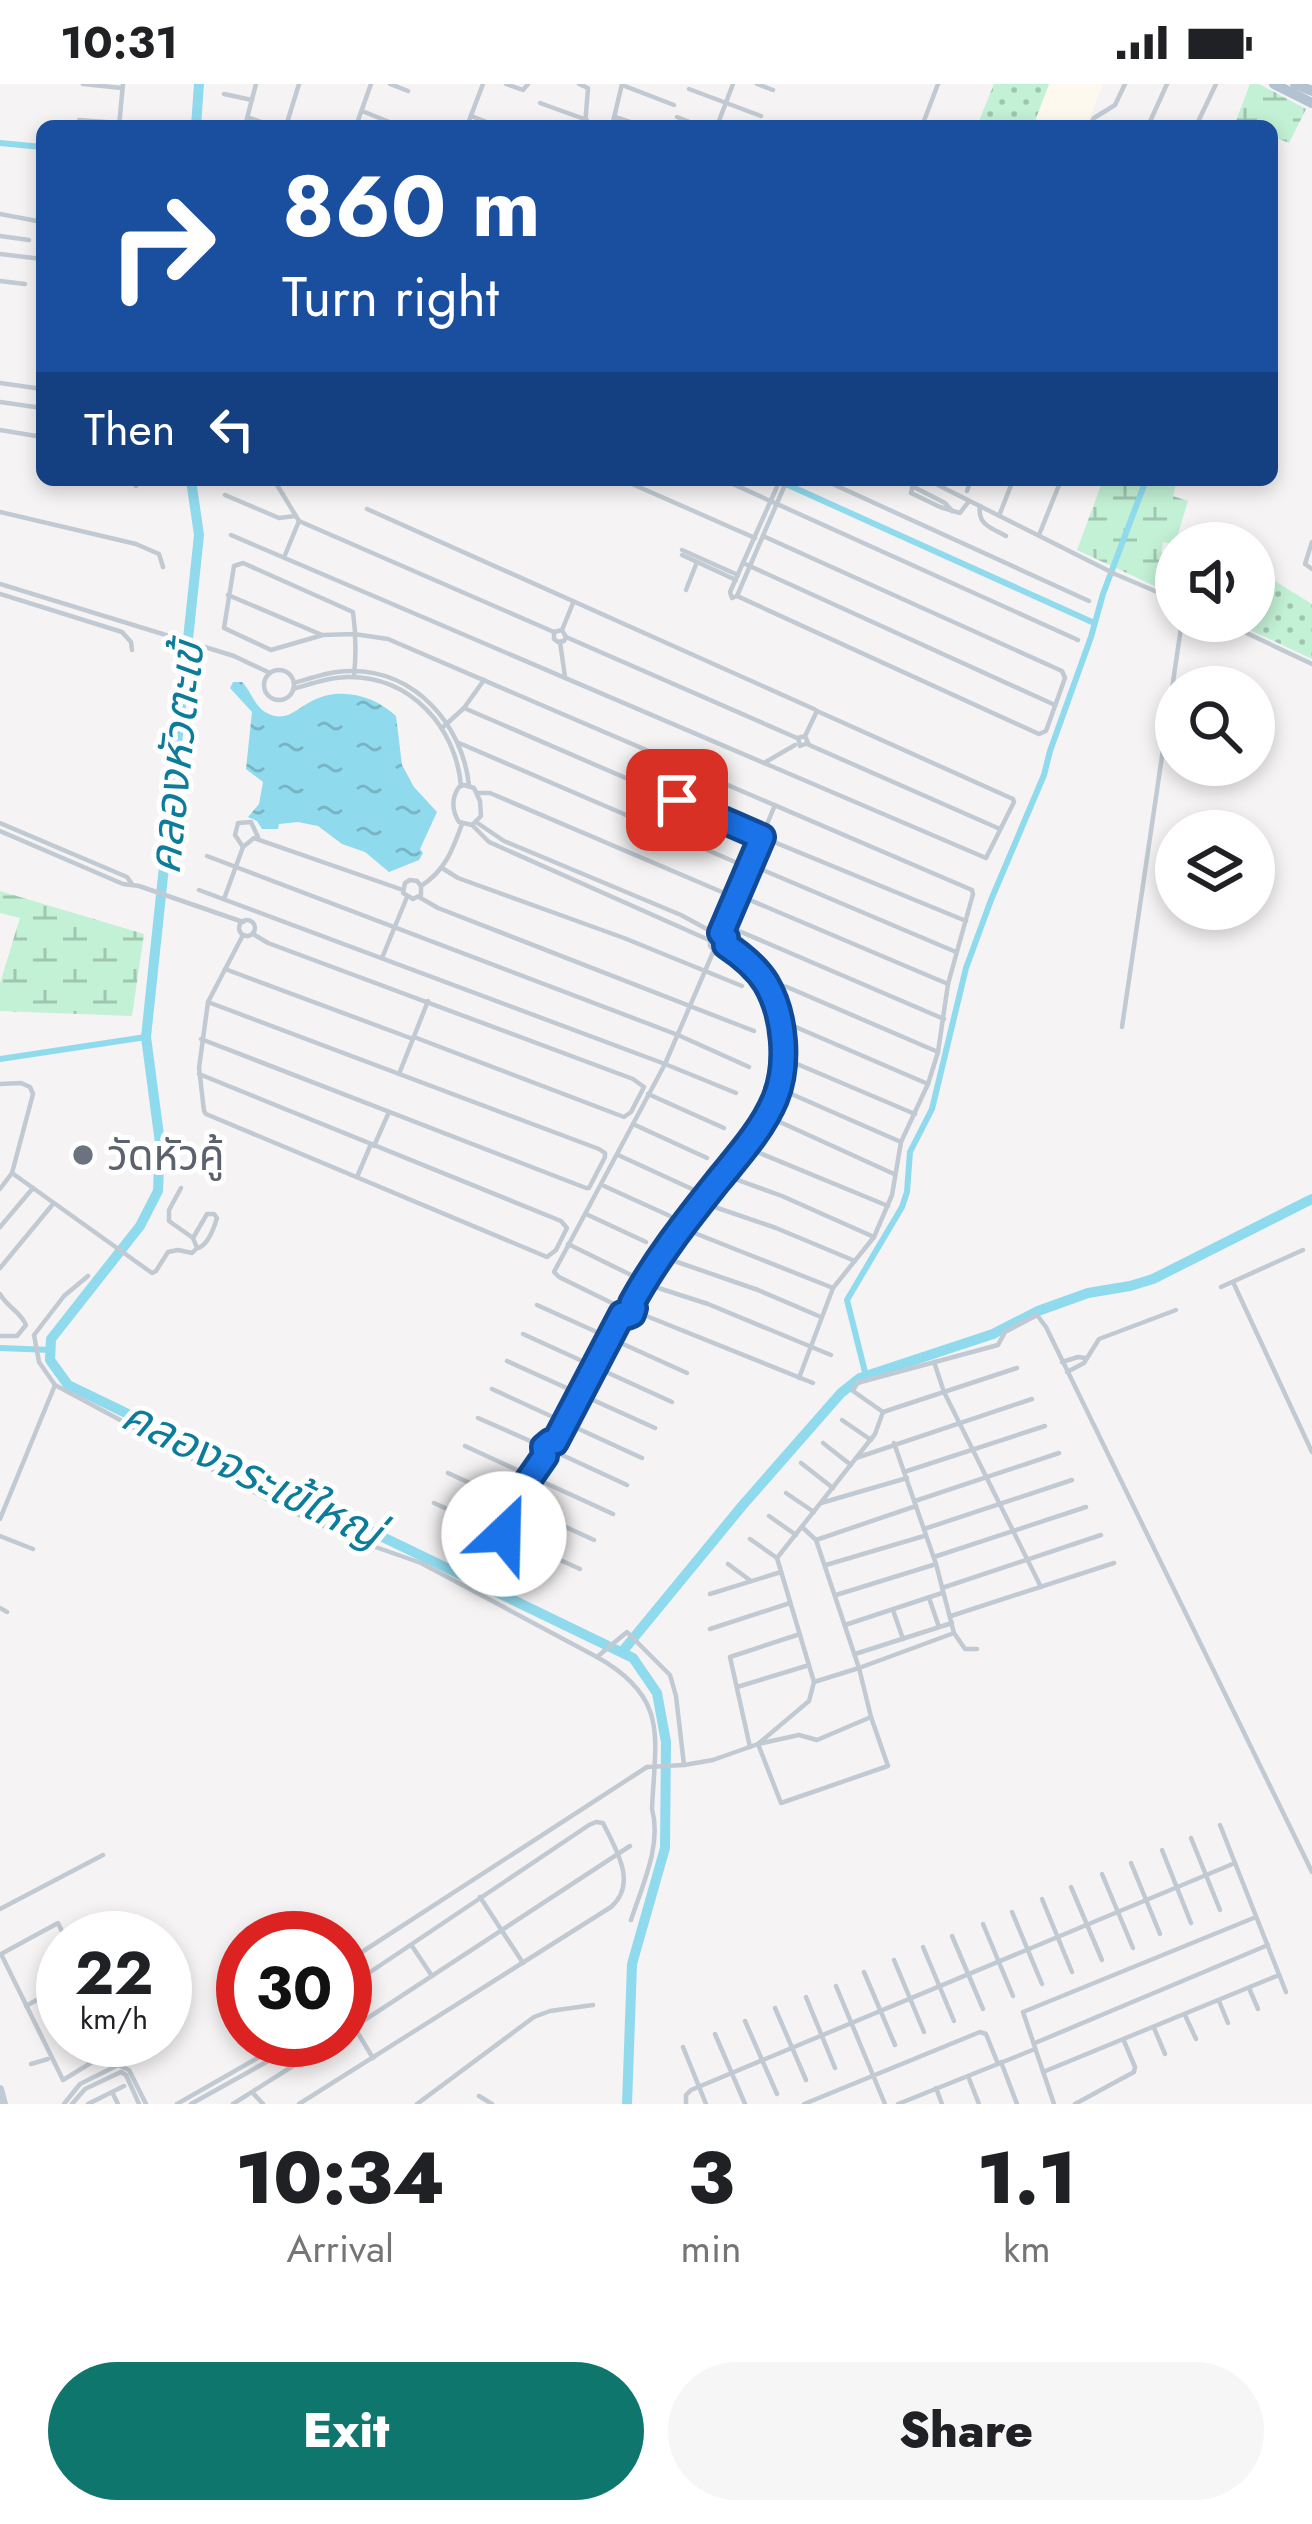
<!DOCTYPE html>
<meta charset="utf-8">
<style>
body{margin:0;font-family:Jost,"Noto Sans Thai",sans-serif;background:#f6f6f6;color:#202124;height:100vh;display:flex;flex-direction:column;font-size:45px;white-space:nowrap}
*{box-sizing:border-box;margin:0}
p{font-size:39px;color:#757577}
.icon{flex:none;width:66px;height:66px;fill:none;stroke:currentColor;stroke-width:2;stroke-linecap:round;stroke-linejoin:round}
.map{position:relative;height:2020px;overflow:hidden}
.sheet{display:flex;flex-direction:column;background:#fff;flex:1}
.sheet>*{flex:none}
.hud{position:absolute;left:36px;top:36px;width:1242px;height:366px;border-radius:18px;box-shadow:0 6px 18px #0003;background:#1a4fa0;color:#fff;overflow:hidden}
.fabs{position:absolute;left:1155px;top:438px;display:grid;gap:24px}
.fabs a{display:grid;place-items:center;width:120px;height:120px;border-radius:50%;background:#fff;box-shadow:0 6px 18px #0003;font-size:60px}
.speed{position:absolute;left:36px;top:1827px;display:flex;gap:24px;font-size:60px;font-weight:700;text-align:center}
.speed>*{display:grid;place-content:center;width:156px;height:156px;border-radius:50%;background:#fff;box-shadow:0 6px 18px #0003;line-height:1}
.speed small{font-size:30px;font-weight:400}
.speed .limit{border:18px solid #d22;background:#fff;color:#111}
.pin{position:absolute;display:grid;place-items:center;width:102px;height:102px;color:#fff;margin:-51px;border-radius:24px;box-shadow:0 6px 18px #0006}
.me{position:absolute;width:132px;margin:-66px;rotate:24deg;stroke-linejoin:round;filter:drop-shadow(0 0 9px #0008)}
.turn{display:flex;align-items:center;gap:42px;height:252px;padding:0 48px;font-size:54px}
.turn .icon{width:156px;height:156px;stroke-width:2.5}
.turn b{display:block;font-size:84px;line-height:102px}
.then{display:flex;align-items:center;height:114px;padding:0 48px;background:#0003;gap:24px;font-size:45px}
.eta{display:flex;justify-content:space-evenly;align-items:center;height:204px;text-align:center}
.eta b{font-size:72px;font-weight:800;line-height:84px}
.button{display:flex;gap:24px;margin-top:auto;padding:24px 48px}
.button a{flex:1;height:138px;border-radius:72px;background:#0f766e;color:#fff;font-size:48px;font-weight:800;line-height:138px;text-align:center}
.button a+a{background:#f6f6f6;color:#202124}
.status{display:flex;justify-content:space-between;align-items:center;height:84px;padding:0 60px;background:#fff;direction:ltr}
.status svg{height:33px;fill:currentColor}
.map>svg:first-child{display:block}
.commercial{fill:#fdf9ef}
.green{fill:url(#green-dots)}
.wetland{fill:url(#wetland-marsh)}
.water{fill:url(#water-ripples)}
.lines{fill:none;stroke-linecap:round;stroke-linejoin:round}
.canal{stroke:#90daee;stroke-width:6}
.river{stroke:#90daee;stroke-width:10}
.minor{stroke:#c1cad2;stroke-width:4.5}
.secondary{stroke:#c1cbd6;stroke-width:8}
.primary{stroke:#b3c2d1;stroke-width:10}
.minor-bridge{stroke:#c1cad2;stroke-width:4.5}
.route-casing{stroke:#114b97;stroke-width:30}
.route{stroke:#1a73e8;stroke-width:21}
.worship-dot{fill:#6b7280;stroke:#fff;stroke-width:4.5}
.labels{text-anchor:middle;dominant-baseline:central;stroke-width:10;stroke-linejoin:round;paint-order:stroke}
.worship-label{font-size:42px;fill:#5b616d;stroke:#fff;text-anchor:start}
.water-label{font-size:45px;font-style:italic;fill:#0c7c9b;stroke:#fff}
</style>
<div class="status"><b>10:31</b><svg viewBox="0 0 49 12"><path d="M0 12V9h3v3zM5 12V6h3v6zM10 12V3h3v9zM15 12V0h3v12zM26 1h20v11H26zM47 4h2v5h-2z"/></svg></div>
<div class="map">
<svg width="1312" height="2020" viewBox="0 0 1312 2020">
<defs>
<pattern id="green-dots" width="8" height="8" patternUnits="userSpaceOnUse" patternTransform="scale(3)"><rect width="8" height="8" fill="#c3f1d5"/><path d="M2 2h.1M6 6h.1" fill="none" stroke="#a0c6b0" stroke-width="1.8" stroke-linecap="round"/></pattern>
<pattern id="wetland-marsh" width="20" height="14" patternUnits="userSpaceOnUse" patternTransform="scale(3)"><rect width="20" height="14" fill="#c3f1d5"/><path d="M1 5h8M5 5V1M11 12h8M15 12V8" fill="none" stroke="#a0c6b0"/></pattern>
<pattern id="water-ripples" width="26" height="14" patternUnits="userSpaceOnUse" patternTransform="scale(3)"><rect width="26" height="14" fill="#90daee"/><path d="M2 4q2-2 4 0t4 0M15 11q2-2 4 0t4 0" fill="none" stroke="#78b4c4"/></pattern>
</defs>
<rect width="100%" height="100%" fill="#f5f3f3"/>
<!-- commercial -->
<path class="commercial" d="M1049,0H1103L1087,42H1033Z"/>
<!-- green -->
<g class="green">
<path d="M994,0H1049L1033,42H977Z"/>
<path d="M1254,484L1312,520V575L1231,537H1254Z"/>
</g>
<!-- wetland -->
<g class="wetland">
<path d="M1250,0H1259L1306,25L1289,59L1272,52V42H1234Z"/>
<path d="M1103,396H1177L1173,412L1188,417L1175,460L1163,458L1161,468L1171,472L1159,504L1077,466Z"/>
<path d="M0,807L144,850L132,932L0,927V899L20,834L0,829Z"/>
</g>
<!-- water -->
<path class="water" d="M233,598H242C251,607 254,621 265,628C287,641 297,623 316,615C343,603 376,613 396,632L402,681L414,703L437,728L420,765L423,769L419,776L389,788L365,768L342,760L318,742L298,738L279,740L278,745H262L257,737L248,733L259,720L263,698L246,685L252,628L230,604Z"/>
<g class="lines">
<!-- canal -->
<g class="canal">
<path d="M0,59L42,63"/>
<path d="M777,396L1092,538"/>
<path d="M0,975L146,953"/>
<path d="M0,1264L51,1266"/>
<path d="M866,1292L847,1216L902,1123L907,1108L910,1068L932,1025L966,884L991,816L1044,691L1050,667L1091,553L1103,510L1146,396"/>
</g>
<!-- river -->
<g class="river">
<path d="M196,42L199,0"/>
<path d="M191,396L199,451L146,953L160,1059L158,1107L140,1142L51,1255L50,1276L68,1301L633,1574L657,1609L666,1658L665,1764L632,1880L627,2020"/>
<path d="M622,1568L742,1422L841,1309L860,1294L993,1250L1038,1227L1088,1209L1130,1202L1153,1195L1312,1115"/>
</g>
<!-- minor -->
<g class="minor">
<path d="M83,0L122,4"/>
<path d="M390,0L408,7"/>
<path d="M506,0L523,6L528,0"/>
<path d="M579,0L588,4L585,42"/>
<path d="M757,0L773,6"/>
<path d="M622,1L674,21"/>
<path d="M689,5L761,32"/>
<path d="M224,10L252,16"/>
<path d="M540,19L587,36"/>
<path d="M362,27L392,39"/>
<path d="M471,32L497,42"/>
<path d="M615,33L642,42"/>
<path d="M677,33L700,42"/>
<path d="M250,34L272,42"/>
<path d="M79,36L119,39"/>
<path d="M119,42L123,0"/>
<path d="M245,42L256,0"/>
<path d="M286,42L299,0"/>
<path d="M356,42L371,0"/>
<path d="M416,42V39"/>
<path d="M467,42L483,0"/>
<path d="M612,42L622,0"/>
<path d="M717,42L733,0"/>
<path d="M922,42L938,0"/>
<path d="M1090,42L1094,34L1115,21L1125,0"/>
<path d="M1148,42L1167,0"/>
<path d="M1196,42L1216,0"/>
<path d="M0,130L42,138"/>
<path d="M0,152L29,156"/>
<path d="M0,170L42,175"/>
<path d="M0,197L25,200"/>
<path d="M0,299L42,305"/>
<path d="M0,318L42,324"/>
<path d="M0,346L42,353"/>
<path d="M274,396L299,437L554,548"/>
<path d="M623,396L755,454"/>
<path d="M724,396L1078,556"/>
<path d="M780,396L730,508L732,514L737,512L787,396"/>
<path d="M824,396L1089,517"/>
<path d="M914,396L911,409L940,423L960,429L969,417"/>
<path d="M928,396L1115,490L1176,516"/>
<path d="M136,402L137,396"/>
<path d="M912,402L945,419L952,427"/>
<path d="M967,407L971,396"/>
<path d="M225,411L279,434L295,432"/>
<path d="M980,422C977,441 992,444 1006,452"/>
<path d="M367,425L814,625L817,627L805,652L808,659L800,662L798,654L805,652"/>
<path d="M0,428L136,460L159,470L163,483"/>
<path d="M999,432L1013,396"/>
<path d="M231,451L986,774L1014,718L1013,715L817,627"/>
<path d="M1039,451L1061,396"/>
<path d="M1312,458L1305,480L1312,485"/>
<path d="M682,466L738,491"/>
<path d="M285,471L299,437"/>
<path d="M682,471L736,496"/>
<path d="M743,479L1055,621"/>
<path d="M0,500L234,572L270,589"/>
<path d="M686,506L697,478"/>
<path d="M0,510L122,548L131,558L132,566"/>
<path d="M228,511L322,551"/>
<path d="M737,512L1039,650L1046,647L1065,594L1062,587L763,452"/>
<path d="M1221,537L1312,580"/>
<path d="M562,546L566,553L564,557L558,558L554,555V548L562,546L573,519"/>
<path d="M566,553L797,654"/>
<path d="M560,558L565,593"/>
<circle cx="279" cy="601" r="15"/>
<path d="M354,593C356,572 356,549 353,528L243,479L234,482L224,544L271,566L323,551L354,550L388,555L972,806L973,810L948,900L938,968L928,1000L901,1058L892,1111L874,1153L833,1204L799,1294"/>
<path d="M294,599C312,594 331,587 350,587C415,586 462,640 469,701"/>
<path d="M293,605C311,600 330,593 349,593C411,593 456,643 461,702"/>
<path d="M464,624L762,753L966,837"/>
<path d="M442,644L464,624L484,596"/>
<path d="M459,659L749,784"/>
<path d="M807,660L1000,745"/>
<path d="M764,679L795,661"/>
<path d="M464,701L474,704L480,717L481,732L472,741L459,738C452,727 451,714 459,703Z"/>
<path d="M478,709H490L736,814"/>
<path d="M476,738L504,757L681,831L714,849"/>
<path d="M0,739L127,793L132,800"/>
<path d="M472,741L489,758L709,856"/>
<path d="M0,747L123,800L139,802L243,838"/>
<path d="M243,763L235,751L238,739L251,738L258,753"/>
<path d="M207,772L678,951L749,983"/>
<path d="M751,781L956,868"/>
<path d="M442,784L458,794L624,854L742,902"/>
<path d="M421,802L417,797L410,796L405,799L403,809L413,815L421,811V802C445,787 453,765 462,740"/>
<path d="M199,806L665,980L736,1009"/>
<path d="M738,811L948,900"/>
<path d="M419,813L438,824L754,947"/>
<path d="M224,815L243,763L254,754L403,806"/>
<circle cx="247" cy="844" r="8"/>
<path d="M725,841L944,935"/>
<path d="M724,843L775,721"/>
<path d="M253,850L268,859L633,995L644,1003L631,1028L624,1033L414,953"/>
<path d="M382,874L407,813"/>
<path d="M225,885L413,955"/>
<path d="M766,899L787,903L938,968"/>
<path d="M781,941H791L928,1000"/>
<path d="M1122,943L1182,537"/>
<path d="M201,955L586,1104H589L605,1073V1069L599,1065L208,918"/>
<path d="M783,974L915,1030"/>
<path d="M199,990L561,1137L567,1144L556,1166L547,1173L206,1030L204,1027L199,984L208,918L243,851"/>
<path d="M399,990L428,917"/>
<path d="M0,1000L21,999L30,1003L33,1010L12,1089L0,1105"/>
<path d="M780,1005L901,1058"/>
<path d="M648,1010L724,1044"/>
<path d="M769,1033L894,1090"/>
<path d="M633,1040L707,1074"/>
<path d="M374,1062L389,1028"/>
<path d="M745,1063L888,1122"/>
<path d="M618,1071L692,1105"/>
<path d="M12,1089L152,1189L156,1187L168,1168L178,1166L192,1169L197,1164L193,1154L169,1137V1126L181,1104"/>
<path d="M724,1091L782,1112L874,1153"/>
<path d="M357,1093L371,1060"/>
<path d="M604,1102L670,1132"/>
<path d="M703,1119L776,1144L855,1177"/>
<path d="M586,1130L646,1158"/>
<path d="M0,1143L33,1104"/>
<path d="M682,1144L833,1204"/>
<path d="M193,1154L207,1130H214L217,1134C214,1144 208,1161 198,1164"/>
<path d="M568,1160L631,1191"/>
<path d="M660,1172L758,1206L821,1233"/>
<path d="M0,1184L53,1120"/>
<path d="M88,1192L64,1212L34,1251L39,1278L55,1301L282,1423L347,1453L421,1479L597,1573L627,1548L670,1591L676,1612L684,1681L713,1676L758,1660L809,1617L814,1598L777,1474L750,1455"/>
<path d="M1233,1198L1312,1368"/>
<path d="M643,1199L708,1220L831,1271"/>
<path d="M1221,1203L1303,1166"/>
<path d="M0,1210C7,1223 21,1228 26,1241L17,1252H0"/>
<path d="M632,1219C656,1175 686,1137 717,1098C737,1072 762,1046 775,1015C789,980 785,931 766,899C756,883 741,871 726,861"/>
<path d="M537,1221L687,1289"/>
<path d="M620,1223L627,1217L632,1219L634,1224L632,1230L624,1231L620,1223L559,1193L554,1188L665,980L714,866H721L726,861V854L721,849H714L710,853V862L714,866"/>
<path d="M634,1227L813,1299"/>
<path d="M523,1250L672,1318"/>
<path d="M507,1277L655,1344"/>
<path d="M934,1278L944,1308L1041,1503"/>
<path d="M1062,1278L1078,1273L1086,1274"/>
<path d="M1067,1288L1084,1279L1099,1255L1176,1226"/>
<path d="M492,1305L642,1374"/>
<path d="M883,1328L853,1307L857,1299L998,1261L1005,1248L1037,1231L1046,1243L1312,1788"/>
<path d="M478,1334L544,1363"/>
<path d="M842,1336L871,1356"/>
<path d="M555,1358L622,1230"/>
<path d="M823,1359L851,1381"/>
<path d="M894,1359L936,1480L954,1549"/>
<path d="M465,1362L613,1430"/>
<path d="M560,1370L627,1401"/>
<path d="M856,1374L1032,1315"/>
<path d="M801,1379L833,1404"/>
<path d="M904,1388L1045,1342"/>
<path d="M448,1389L594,1456"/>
<path d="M786,1409L814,1428"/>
<path d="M915,1417L1059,1369"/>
<path d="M434,1419L580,1485"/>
<path d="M821,1419L907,1394"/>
<path d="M769,1432L796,1451"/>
<path d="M0,1435L55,1301"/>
<path d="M802,1443L816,1456L859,1584L814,1598"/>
<path d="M924,1445L1072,1396"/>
<path d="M504,1449L518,1411L545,1372V1361L552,1357L558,1360L561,1366L558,1373L552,1375L545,1372"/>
<path d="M0,1452L33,1465"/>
<path d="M816,1456L916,1422"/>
<path d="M934,1473L1086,1423"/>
<path d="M777,1474L875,1350L883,1328L1017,1284"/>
<path d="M728,1480L751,1497"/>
<path d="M826,1481L924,1452"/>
<path d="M942,1504L1101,1451"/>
<path d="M710,1510L781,1488"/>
<path d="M836,1511L933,1481"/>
<path d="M929,1514L939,1543"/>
<path d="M0,1524L7,1528"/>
<path d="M893,1526L903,1555"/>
<path d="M951,1532L1114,1479"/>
<path d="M845,1541L942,1509"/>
<path d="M710,1545L790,1519"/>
<path d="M855,1570L952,1539"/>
<path d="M597,1573C670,1614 655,1654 652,1725C662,1761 642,1802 631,1836"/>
<path d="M737,1603L806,1582"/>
<path d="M871,1633L888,1682L781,1719L758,1660L799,1651L817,1656Z"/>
<path d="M871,1633L859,1584L954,1549L965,1565H977"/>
<path d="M750,1663L730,1573L797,1551"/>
<path d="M1220,1741L1286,1908"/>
<path d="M1191,1754L1220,1826"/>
<path d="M1162,1766L1191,1839"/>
<path d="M1131,1779L1160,1850"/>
<path d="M1102,1790L1133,1864"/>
<path d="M1071,1803L1102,1876"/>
<path d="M480,1813L523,1879"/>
<path d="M1042,1815L1072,1888"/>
<path d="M0,1825L103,1771"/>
<path d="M1012,1828L1042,1900"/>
<path d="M983,1840L1013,1912"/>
<path d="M952,1852L983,1925"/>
<path d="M65,1854L58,1839L1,1870L63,1996L117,1963L114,1956"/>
<path d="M412,1862L432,1892"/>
<path d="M923,1863L954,1937"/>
<path d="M894,1876L924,1948"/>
<path d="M345,1879L647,1683"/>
<path d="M864,1888L895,1961"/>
<path d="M836,1902L885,2020"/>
<path d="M1249,1904L1258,1925"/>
<path d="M806,1913L835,1984"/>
<path d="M1219,1917L1228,1939"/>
<path d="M26,1922L63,1901"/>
<path d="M775,1924L806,1996"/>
<path d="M345,1928L373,1974"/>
<path d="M1185,1931L1196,1955"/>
<path d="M745,1937L777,2010"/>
<path d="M1154,1944L1165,1970"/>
<path d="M345,1949L630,1762"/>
<path d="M715,1950L745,2020"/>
<path d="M1035,1959L1268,1861"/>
<path d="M683,1963L706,2020"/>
<path d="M1001,1978L1017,2020"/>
<path d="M31,1980L48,1975"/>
<path d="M1043,1988L1279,1891"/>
<path d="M968,1992L979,2020"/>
<path d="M936,2004L942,2020"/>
<path d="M112,2008L118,2020"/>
<path d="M253,2009L263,2020"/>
<path d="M479,2012L492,2020"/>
<path d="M64,2020L80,2000L118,1981L129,1986L146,2020"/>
<path d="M72,2020L85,2005L121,1988L126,1991L139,2020"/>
<path d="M88,2020L124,2002"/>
<path d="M177,2020L289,1956"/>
<path d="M191,2020L306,1956"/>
<path d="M233,2020L334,1956"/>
<path d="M299,2020L611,1823C638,1799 616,1766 603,1739L596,1738L589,1741L345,1905"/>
<path d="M417,2020L534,1933L550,1927L593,1921"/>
<path d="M686,2020V2011L691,2006L1235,1779"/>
<path d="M804,2020L980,1948L986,1950L998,1980"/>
<path d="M898,2020L1035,1965"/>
<path d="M1054,2020L1023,1928L1256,1833"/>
<path d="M1075,2020L1134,1988L1135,1983L1124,1957"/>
</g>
<!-- secondary -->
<path class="secondary" d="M0,2005L4,2020"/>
<!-- primary -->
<g class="primary">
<path d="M1274,0L1312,19"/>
<path d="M1295,0L1312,7"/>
</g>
<!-- minor-bridge -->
<path class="minor-bridge" d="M647,1683L684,1681"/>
</g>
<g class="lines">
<!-- route casing -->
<g class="route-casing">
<path id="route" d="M504,1450L518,1411L545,1372L544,1363L550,1358H555L622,1230L627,1232L632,1230L634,1224L632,1219C656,1175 686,1137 717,1098C738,1072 762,1046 775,1015C789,981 785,931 766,899C756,883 741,871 726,861V854L721,849L762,753L677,716"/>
</g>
<!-- route -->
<use href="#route" class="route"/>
</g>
<!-- markers -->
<circle class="worship-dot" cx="83" cy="1071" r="12"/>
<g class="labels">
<!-- worship labels -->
<g class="worship-label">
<text x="107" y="1071">วัดหัวคู้</text>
</g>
<!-- water labels -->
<g class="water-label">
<text transform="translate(176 674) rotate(-84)">คลองหัวตะเข้</text>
<text transform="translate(252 1390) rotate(26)">คลองจระเข้ใหญ่</text>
</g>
</g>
</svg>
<div class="fabs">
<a><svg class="icon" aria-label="sound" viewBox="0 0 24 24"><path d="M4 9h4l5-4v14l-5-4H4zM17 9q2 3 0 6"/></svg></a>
<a><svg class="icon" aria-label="search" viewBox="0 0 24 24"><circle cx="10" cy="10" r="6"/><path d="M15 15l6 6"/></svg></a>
<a><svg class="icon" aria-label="layers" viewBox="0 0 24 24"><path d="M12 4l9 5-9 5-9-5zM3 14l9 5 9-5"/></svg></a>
</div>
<div class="speed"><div>22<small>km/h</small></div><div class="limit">30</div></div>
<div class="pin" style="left:677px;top:716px;background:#d93025"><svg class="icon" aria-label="arrive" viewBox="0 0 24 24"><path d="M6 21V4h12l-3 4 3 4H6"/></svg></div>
<svg class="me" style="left:504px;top:1450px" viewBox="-20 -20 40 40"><circle r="19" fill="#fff"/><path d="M0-13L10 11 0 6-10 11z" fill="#1a73e8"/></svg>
<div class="hud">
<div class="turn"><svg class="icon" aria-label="right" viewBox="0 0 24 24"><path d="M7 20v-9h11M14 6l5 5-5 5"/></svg><div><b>860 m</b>Turn right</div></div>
<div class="then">Then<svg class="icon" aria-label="left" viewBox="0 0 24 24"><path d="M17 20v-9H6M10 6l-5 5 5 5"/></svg></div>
</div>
</div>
<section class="sheet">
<div class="eta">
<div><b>10:34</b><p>Arrival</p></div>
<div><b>3</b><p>min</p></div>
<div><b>1.1</b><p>km</p></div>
</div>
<div class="button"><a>Exit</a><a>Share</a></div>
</section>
